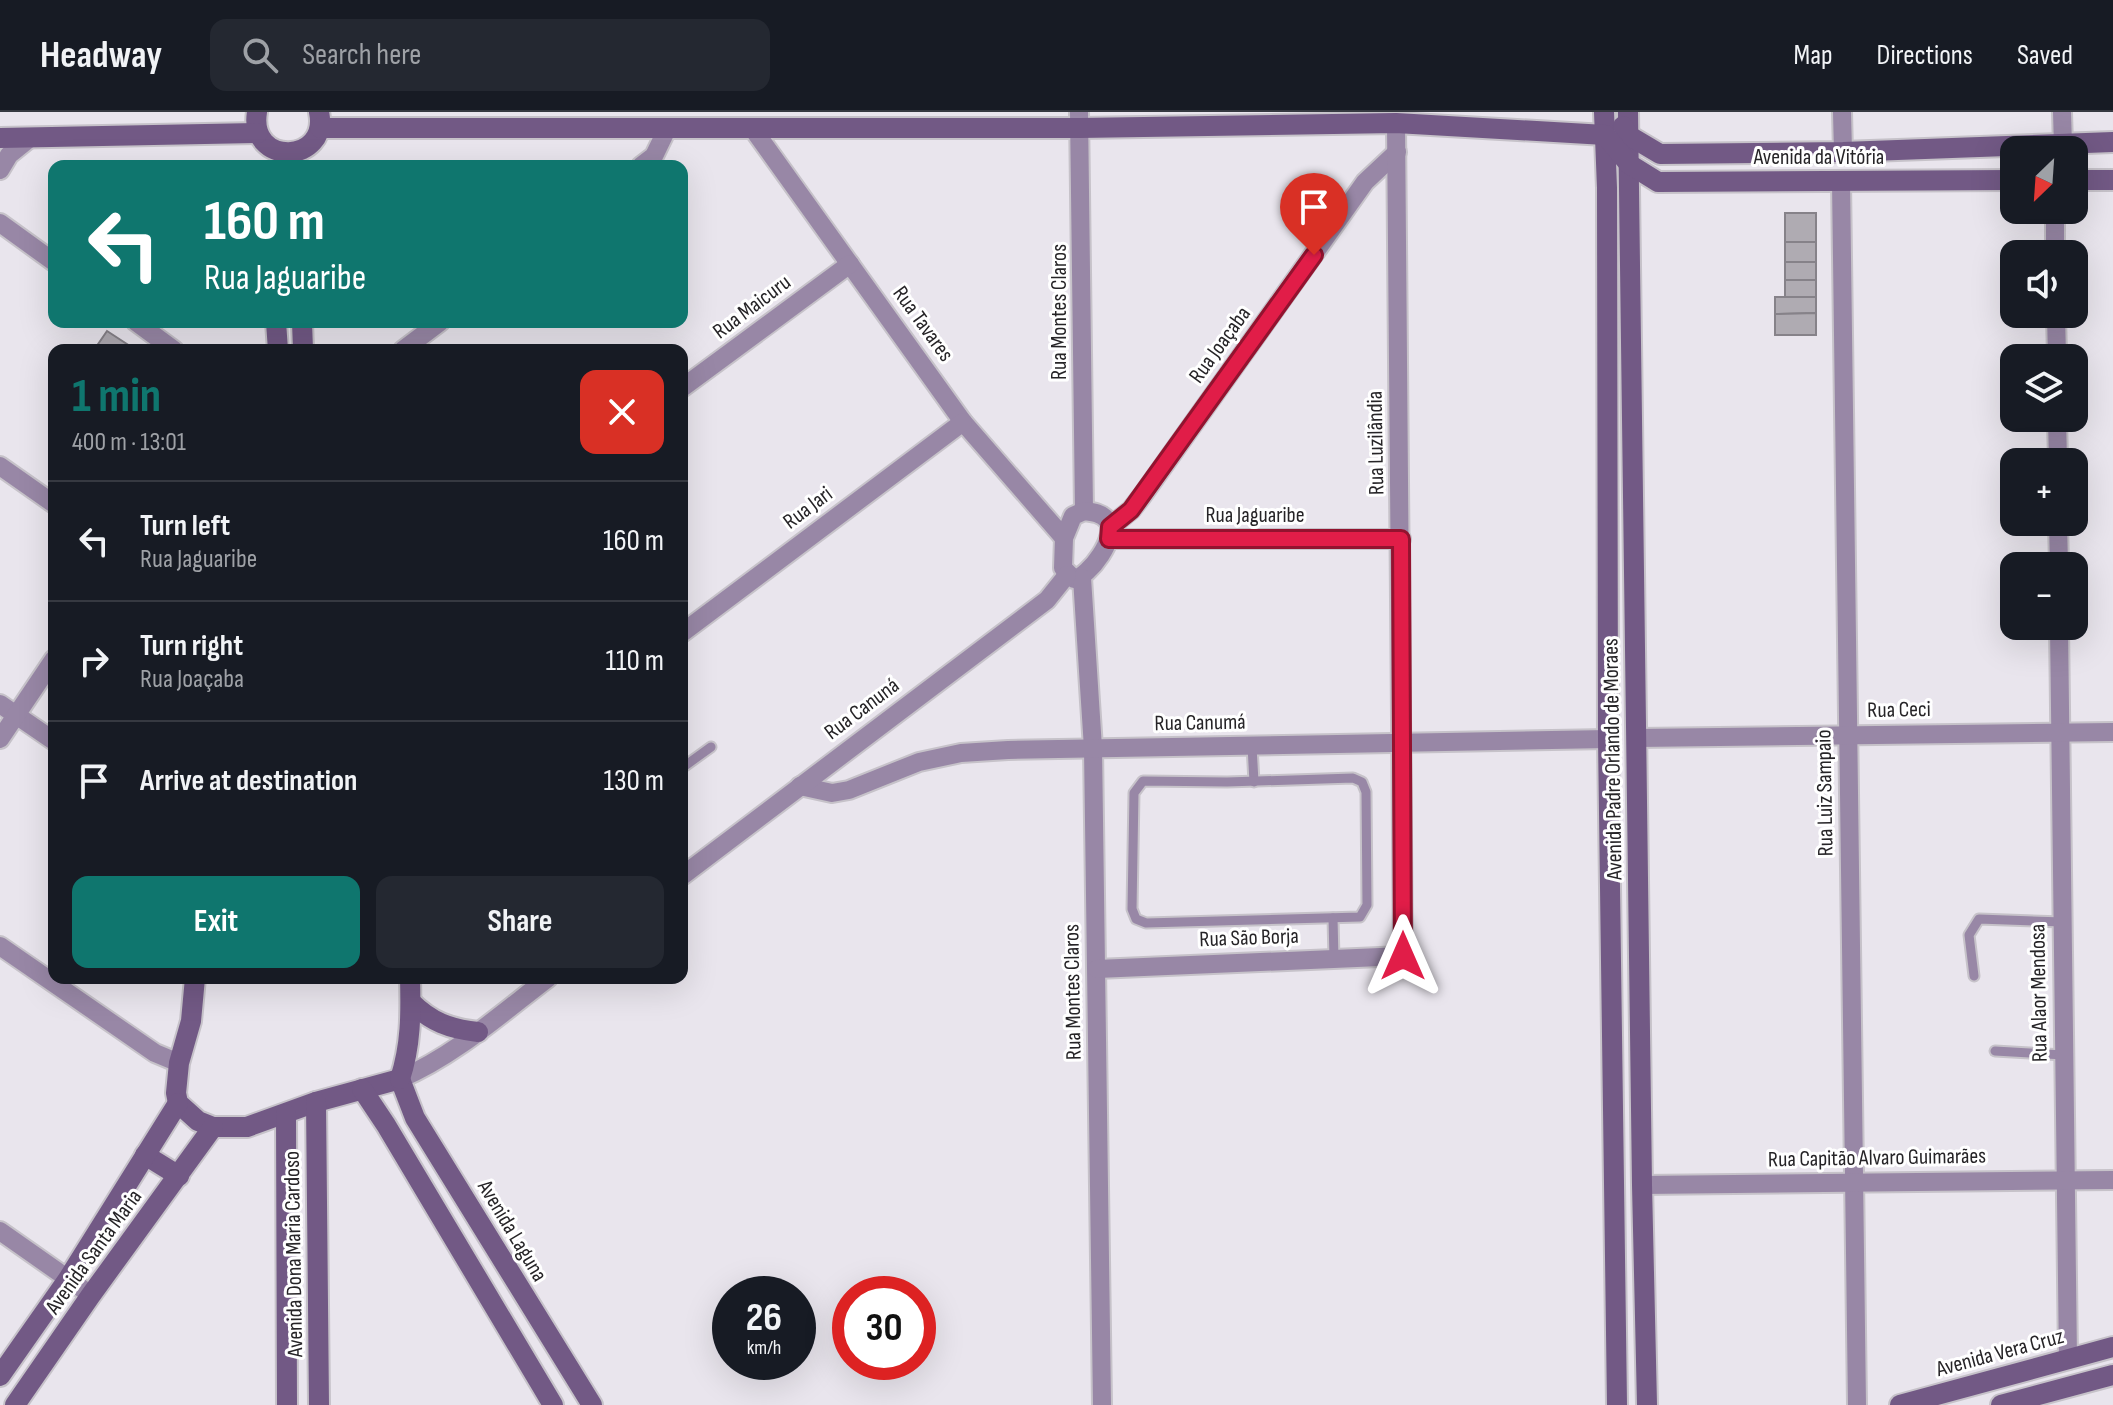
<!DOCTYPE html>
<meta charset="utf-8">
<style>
body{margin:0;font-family:"Sofia Sans Condensed",sans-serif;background:#242831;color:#f1f3f6;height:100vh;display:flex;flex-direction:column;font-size:30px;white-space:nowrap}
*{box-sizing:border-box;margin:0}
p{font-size:26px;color:#9ea1a6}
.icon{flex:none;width:44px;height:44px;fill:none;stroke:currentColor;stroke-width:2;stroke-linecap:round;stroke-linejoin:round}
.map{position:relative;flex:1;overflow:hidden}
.details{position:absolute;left:48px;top:232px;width:640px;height:640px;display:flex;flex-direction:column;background:#171b24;border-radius:16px;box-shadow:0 8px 32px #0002}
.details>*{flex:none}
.guide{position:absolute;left:48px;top:48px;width:640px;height:168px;border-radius:16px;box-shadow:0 8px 32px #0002;background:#0f766e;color:#fff;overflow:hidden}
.needle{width:52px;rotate:205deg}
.tools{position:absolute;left:2000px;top:24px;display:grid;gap:16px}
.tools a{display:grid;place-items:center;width:88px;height:88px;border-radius:16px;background:#171b24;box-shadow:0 8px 32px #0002;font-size:40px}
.speed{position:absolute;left:712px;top:1164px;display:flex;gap:16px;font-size:40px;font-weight:700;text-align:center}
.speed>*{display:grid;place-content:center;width:104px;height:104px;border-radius:50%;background:#171b24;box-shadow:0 8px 32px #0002;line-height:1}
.speed small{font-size:20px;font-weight:400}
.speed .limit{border:12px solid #d22;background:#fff;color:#111}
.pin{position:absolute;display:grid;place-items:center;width:68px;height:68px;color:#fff;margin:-82px -34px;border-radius:50% 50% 50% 0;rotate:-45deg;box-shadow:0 0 8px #0007}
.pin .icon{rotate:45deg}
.me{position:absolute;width:88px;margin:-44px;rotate:0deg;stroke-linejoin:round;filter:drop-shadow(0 0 6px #0008)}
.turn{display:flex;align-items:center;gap:28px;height:168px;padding:0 24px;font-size:36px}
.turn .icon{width:104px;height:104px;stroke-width:2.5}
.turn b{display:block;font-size:56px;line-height:68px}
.round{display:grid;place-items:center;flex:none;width:84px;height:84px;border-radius:16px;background:#242831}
.overview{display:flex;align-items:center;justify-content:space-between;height:136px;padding:0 24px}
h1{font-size:48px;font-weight:700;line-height:60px;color:#0f766e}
.action{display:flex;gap:16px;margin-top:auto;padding:16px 24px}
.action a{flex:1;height:92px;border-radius:16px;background:#0f766e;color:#fff;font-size:32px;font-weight:700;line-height:92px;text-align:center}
.action a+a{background:#242831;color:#f1f3f6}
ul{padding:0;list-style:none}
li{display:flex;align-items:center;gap:24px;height:120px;padding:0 24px;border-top:2px solid #363941}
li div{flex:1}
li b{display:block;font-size:30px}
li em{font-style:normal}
header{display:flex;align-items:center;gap:48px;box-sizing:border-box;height:112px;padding:0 40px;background:#171b24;border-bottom:2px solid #363941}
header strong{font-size:38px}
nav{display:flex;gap:44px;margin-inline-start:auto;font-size:28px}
.search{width:560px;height:72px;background:#242831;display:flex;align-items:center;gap:20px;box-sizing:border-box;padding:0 28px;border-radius:16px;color:#9ea1a6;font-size:30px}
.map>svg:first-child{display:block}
.building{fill:#afabb2;stroke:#868289;stroke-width:2}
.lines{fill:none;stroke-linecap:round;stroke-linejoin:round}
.lane-casing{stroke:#c6c2c9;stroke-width:13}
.street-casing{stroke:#c6c2c9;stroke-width:22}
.secondary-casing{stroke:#c6c2c9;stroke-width:24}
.lane{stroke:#9887a6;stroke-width:9}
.street{stroke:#9887a6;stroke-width:18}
.secondary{stroke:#725985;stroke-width:20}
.route-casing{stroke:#92132f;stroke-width:20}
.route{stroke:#e11d48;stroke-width:14}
.labels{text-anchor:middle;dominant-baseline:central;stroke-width:6;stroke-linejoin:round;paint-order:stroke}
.street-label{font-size:22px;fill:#262427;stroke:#fff}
</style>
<header>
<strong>Headway</strong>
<div class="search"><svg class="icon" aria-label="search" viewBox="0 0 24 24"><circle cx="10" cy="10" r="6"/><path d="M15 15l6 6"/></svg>Search here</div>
<nav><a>Map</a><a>Directions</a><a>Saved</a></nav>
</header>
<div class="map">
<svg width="2113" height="1293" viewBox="0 0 2113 1293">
<rect width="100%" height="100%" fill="#e9e5ed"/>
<!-- building -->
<g class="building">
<rect x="1785" y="101" width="31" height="29"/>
<rect x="1785" y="130" width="31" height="20"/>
<rect x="1785" y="150" width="31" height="18"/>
<rect x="1785" y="168" width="31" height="17"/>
<path d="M1775,185H1816V201L1775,202Z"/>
<path d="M1816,201V223H1775V202Z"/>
<path d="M107,219L136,238H94Z"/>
</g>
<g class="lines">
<!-- lane casing -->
<g class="lane-casing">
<g id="lane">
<path d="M1252,634L1254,670"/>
<path d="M682,656L711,635"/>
<path d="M1353,666L1362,670L1366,680L1367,793L1360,805L1146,811L1136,807L1132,797L1134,681L1143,669L1227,670Z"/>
<path d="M1333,806L1334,847"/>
<path d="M1974,864L1969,823L1979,807L2063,810"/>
<path d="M1995,939L2064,943"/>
</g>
</g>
<!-- street casing -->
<g class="street-casing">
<g id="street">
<path d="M1079,0L1084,399"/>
<path d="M1842,0L1843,40"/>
<path d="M2062,0L2063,34"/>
<path d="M753,17L963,310L1064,426"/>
<path d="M641,54L654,44L667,17"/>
<path d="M0,58L9,43L30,26"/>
<path d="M1841,69L1857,1293"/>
<path d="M2055,98V142"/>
<path d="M0,111L54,150"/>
<path d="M2056,202L2057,246"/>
<path d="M136,210L174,238"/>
<path d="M403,238L440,210"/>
<path d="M682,276L850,152"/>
<path d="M2057,306L2058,350"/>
<path d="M0,354L54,392"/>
<path d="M1084,399C1093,400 1102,401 1108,409C1119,424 1089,465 1074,467L1063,456L1064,426L1073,404Z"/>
<path d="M2058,410L2059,454"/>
<path d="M1110,415L1131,398L1142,384L1365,70L1397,40"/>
<path d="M1109,427H1401"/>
<path d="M1082,466L1093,636L1102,1293"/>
<path d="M2059,514L2068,1248"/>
<path d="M682,521L963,310"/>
<path d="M0,592L54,629"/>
<path d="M1637,626L2113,620"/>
<path d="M0,627L54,547"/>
<path d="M800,674L832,681L849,678L919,650L961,641L1008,638L1608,627"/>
<path d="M682,764L1047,488L1067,463"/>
<path d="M0,834L155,941L179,951"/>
<path d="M1097,857L1403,844L1396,11"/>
<path d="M400,967C454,944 501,902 548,866"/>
<path d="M1642,1073L2113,1068"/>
<path d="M0,1119L91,1183"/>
</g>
</g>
<!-- secondary casing -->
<g class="secondary-casing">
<g id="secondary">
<path d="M257,0C248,55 330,52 319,0"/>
<path d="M1604,0L1607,76L1608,627L1617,1293"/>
<path d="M1628,0L1642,1073L1647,1293"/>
<path d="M1623,14L1628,23L1660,42L1843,40L2113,30"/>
<path d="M320,16H1080L1396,11L1605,23L1629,52L1658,70L2014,68"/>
<path d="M0,26L258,21"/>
<path d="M2074,68H2113"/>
<path d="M276,210L278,238"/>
<path d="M302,210L303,238"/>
<path d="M195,866L191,909L179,951L176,981L178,991L198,1009L213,1015H247L316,990L400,967"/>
<path d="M411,890C431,910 450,917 478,920"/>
<path d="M400,967L415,1006L592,1293"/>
<path d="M400,967C411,933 411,902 410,866"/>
<path d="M362,977L386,1013L553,1293"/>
<path d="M316,990L319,1293"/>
<path d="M286,1002L287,1293"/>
<path d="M145,1043L179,1064"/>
<path d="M0,1264L68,1167L178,991"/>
<path d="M15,1293L91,1183L213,1015"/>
<path d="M1900,1293L2113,1235"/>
<path d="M2001,1293L2113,1263"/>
</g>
</g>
<!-- lane -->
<use href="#lane" class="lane"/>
<!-- street -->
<use href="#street" class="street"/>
<!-- secondary -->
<use href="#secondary" class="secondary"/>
</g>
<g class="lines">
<!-- route casing -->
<g class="route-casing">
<path id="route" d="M1314,143L1131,398L1110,415L1109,427H1401L1403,844"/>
</g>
<!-- route -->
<use href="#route" class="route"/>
</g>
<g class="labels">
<!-- street labels -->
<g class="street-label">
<text x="1819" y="45">Avenida da Vitória</text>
<text transform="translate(752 195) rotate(-37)">Rua Maicuru</text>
<text transform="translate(1059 200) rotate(-90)">Rua Montes Claros</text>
<text transform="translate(923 212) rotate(54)">Rua Tavares</text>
<text transform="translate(1220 233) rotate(-54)">Rua Joaçaba</text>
<text transform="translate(1376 331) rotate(-91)">Rua Luzilândia</text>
<text transform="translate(808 396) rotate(-37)">Rua Jari</text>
<text x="1255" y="403">Rua Jaguaribe</text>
<text transform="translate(862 597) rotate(-37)">Rua Canuná</text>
<text transform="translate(1899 598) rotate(-1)">Rua Ceci</text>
<text transform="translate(1200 611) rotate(-1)">Rua Canumá</text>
<text transform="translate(1613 647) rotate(-91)">Avenida Padre Orlando de Moraes</text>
<text transform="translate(1825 681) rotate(-91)">Rua Luiz Sampaio</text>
<text transform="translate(1249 826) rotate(-2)">Rua São Borja</text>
<text transform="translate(1073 880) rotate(-91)">Rua Montes Claros</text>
<text transform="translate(2039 881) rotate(-91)">Rua Alaor Mendosa</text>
<text transform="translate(1877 1046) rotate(-1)">Rua Capitão Alvaro Guimarães</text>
<text transform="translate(512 1119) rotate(59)">Avenida Laguna</text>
<text transform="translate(94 1140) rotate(-54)">Avenida Santa Maria</text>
<text transform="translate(294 1142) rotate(-91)">Avenida Dona Maria Cardoso</text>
<text transform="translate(2000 1241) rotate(-15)">Avenida Vera Cruz</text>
</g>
</g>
</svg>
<div class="tools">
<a><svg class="needle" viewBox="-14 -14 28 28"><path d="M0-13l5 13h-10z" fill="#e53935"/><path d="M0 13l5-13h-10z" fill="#9ea1a6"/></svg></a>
<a><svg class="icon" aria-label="sound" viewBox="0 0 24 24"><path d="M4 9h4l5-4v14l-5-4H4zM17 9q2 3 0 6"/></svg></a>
<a><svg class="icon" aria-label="layers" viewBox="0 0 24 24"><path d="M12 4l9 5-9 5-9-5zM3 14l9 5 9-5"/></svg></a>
<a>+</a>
<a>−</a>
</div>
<div class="speed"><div>26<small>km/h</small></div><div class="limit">30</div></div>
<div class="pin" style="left:1314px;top:143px;background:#d93025"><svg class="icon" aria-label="arrive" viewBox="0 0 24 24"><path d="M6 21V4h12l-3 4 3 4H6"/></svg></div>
<svg class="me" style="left:1403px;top:844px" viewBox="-20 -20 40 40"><path d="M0-17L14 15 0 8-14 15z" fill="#e11d48" stroke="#fff" stroke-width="4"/></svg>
<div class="guide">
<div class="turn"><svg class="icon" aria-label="left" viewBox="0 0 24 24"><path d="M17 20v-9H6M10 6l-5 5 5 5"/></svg><div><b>160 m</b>Rua Jaguaribe</div></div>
</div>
<section class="details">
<div class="overview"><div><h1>1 min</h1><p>400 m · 13:01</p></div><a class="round" style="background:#d93025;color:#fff"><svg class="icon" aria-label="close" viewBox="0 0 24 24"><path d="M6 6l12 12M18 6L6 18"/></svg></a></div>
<ul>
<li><svg class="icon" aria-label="left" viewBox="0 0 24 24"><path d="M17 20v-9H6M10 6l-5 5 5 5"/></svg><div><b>Turn left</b><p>Rua Jaguaribe</p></div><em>160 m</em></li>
<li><svg class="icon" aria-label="right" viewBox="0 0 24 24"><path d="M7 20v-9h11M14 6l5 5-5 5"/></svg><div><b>Turn right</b><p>Rua Joaçaba</p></div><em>110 m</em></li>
<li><svg class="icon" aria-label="arrive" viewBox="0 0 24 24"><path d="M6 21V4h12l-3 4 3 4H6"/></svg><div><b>Arrive at destination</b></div><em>130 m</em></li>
</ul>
<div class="action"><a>Exit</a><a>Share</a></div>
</section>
</div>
